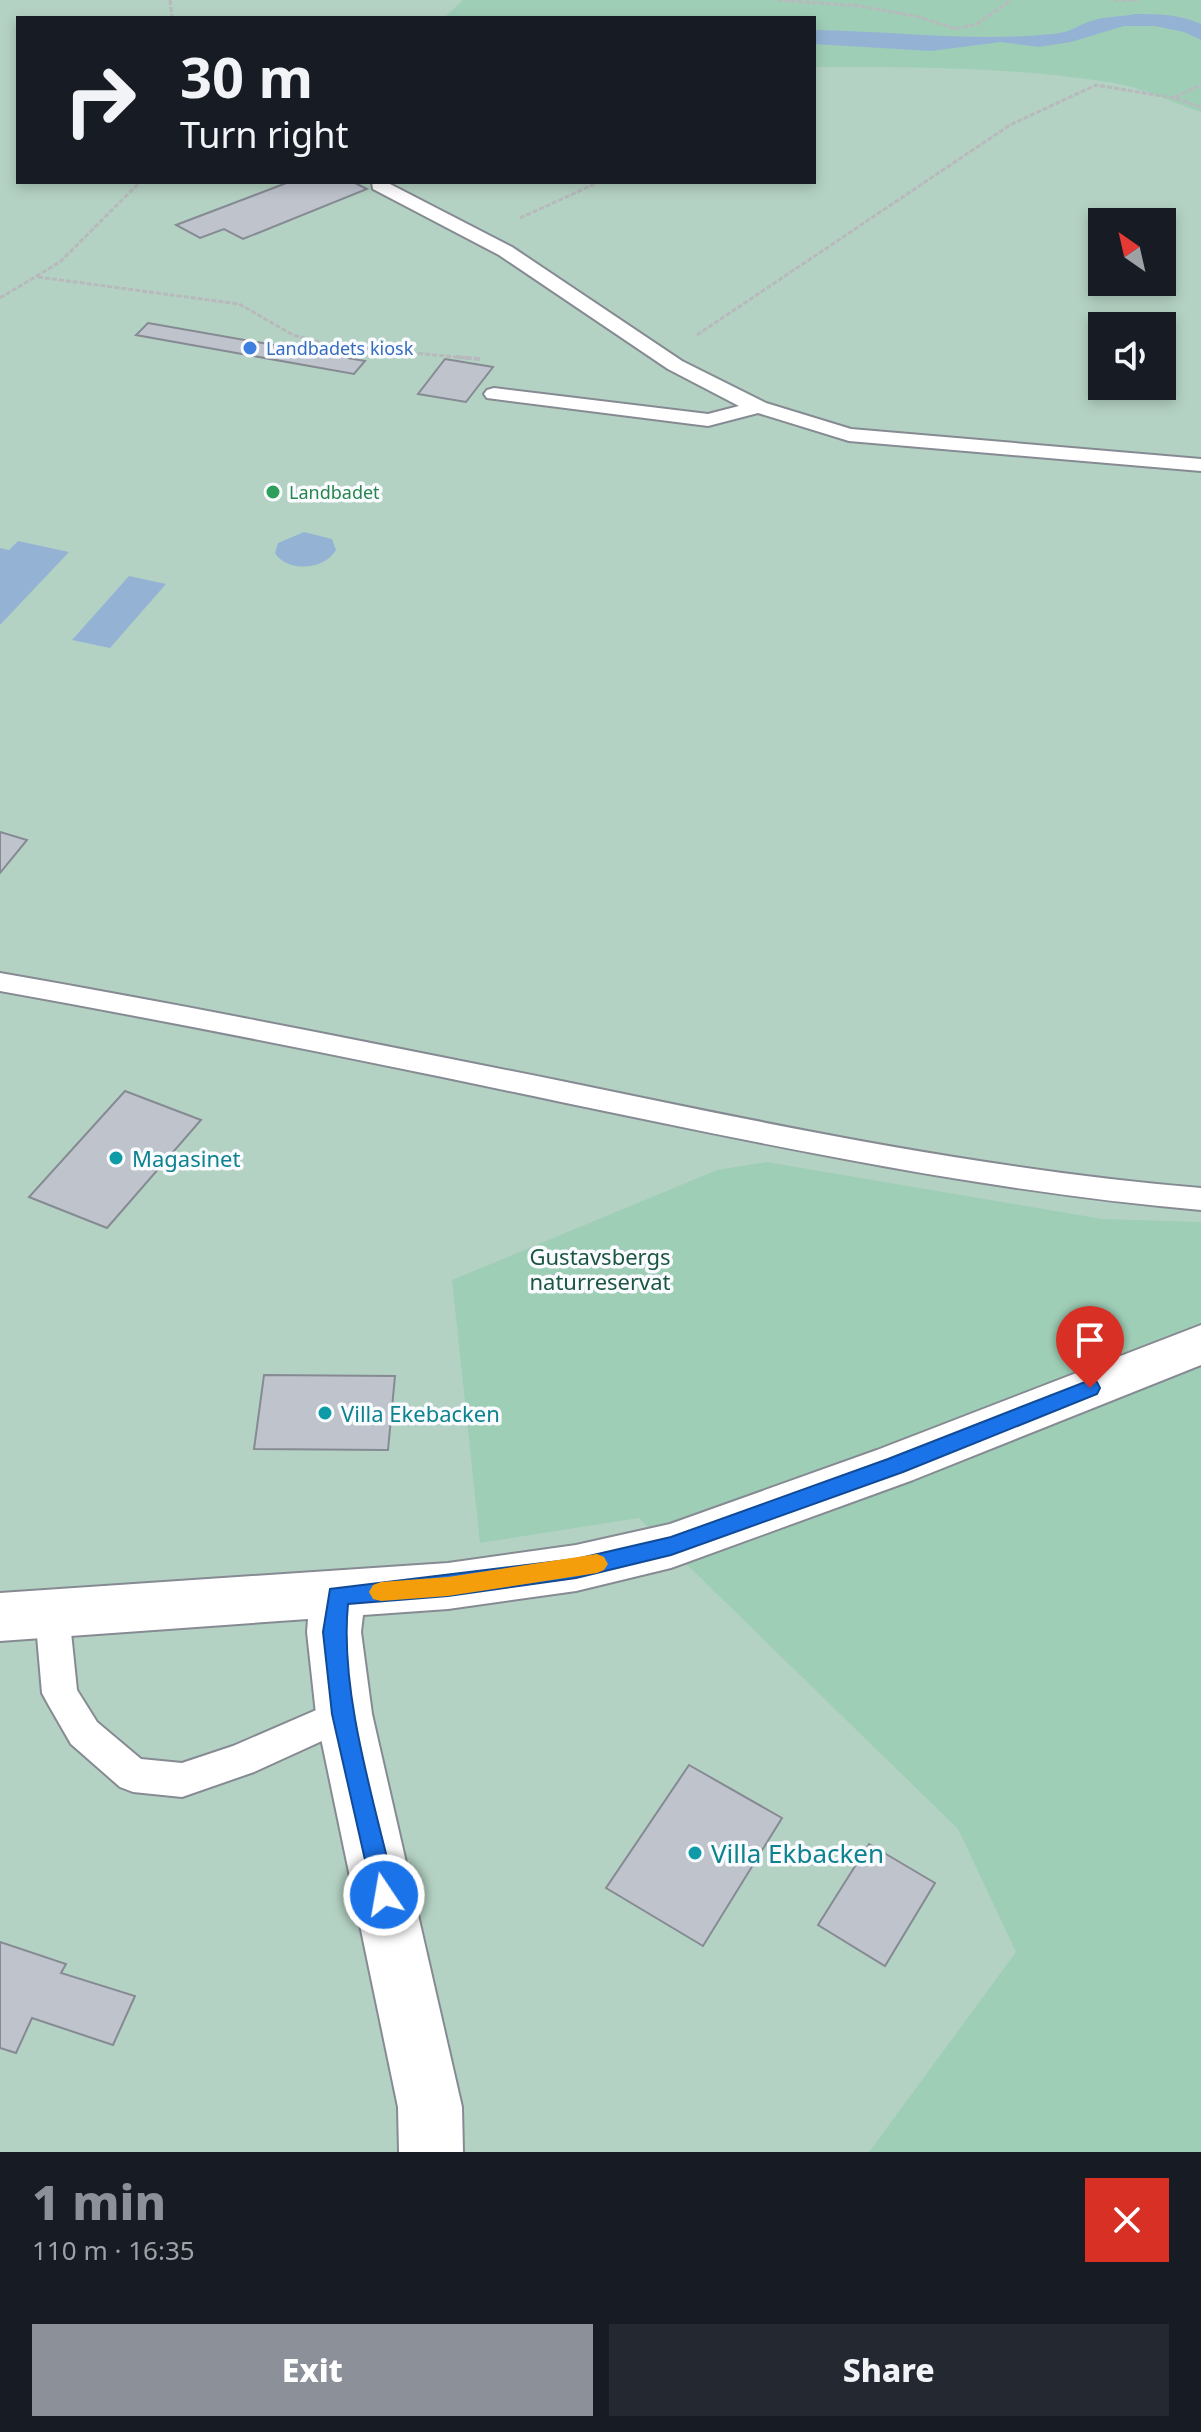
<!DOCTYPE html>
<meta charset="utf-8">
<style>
body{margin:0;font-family:"Noto Sans",sans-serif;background:#242831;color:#f1f3f6;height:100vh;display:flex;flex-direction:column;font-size:30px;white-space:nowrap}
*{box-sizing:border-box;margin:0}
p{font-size:26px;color:#9ea1a6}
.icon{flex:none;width:44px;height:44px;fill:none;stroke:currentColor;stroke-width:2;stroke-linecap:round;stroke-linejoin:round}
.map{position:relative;height:2152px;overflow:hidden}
.drawer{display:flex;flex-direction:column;background:#171b24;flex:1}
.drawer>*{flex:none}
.top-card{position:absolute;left:16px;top:16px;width:800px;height:168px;border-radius:0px;box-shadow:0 4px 12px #0003;background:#171b24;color:#f1f3f6;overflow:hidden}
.needle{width:52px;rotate:326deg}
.fabs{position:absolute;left:1088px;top:208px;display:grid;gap:16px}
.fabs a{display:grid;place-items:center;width:88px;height:88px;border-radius:0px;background:#171b24;box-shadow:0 4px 12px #0003;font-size:40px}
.pin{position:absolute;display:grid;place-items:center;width:68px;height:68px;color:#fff;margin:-82px -34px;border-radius:50% 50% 50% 0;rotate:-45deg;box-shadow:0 0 8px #0007}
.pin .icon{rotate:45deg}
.me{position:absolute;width:88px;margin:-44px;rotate:348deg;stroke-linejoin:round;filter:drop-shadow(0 0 6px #0008)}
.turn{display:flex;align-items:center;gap:28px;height:168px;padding:0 32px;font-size:36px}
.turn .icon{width:104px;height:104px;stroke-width:2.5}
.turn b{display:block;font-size:56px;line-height:68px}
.round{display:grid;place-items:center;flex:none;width:84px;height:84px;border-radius:0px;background:#242831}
.summary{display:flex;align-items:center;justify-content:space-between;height:136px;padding:0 32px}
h1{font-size:48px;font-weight:800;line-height:60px;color:#8c9099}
.button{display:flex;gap:16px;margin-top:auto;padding:16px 32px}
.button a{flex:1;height:92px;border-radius:0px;background:#8c9099;color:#fff;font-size:32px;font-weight:800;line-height:92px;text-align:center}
.button a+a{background:#242831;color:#f1f3f6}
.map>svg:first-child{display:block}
.green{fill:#b4d2c3;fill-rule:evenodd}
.forest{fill:#9fceb7}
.water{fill:#94b3d4}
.building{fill:#bec3cc;stroke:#868a93;stroke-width:2}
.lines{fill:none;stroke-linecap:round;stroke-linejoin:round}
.lane-casing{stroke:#868a93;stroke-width:4}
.street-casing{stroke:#868a93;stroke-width:4}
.path-far1{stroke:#b7b9bd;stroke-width:3;stroke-dasharray:5 2;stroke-linecap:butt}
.path{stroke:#b7b9bd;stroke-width:4;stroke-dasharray:6 3;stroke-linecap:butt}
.lane{fill:#fff;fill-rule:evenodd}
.street{fill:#fff;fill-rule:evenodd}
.route{fill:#1a73e8;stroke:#114b97;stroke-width:2}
.slow{fill:#f59e0b}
.shop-dot{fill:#3f7fe0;stroke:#f9fbff;stroke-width:3}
.leisure-dot{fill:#2e9e5b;stroke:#f9fbff;stroke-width:3}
.culture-dot{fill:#0f9aa8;stroke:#f9fbff;stroke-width:3}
.labels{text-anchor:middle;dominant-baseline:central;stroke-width:7;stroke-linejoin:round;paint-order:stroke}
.far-shop-label{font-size:18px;fill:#366cbe;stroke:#f9fbff;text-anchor:start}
.far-leisure-label{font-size:18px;fill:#27864d;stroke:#f9fbff;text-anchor:start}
.culture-label{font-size:22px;fill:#0d838f;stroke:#f9fbff;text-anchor:start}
.park-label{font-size:22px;fill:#1c5640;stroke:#f9fbff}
.near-culture-label{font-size:26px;fill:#0d838f;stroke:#f9fbff;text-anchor:start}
</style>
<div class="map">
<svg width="1201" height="2152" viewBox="0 0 1201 2152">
<rect width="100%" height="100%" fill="#f9fbff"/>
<!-- green -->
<path class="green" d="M0,0H1201V2152H0ZM18,18H814V182H18ZM1102,222H1162V282H1102ZM1102,326H1162V386H1102Z"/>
<!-- forest -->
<g class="forest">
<path d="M463,0H1201V112C1171,102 1139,86 1108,82C1011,67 912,67 814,67V18H444Z"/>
<path d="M767,1162L1102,1219L1201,1222V2152H869L1016,1952L958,1829L639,1518L480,1543L452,1280L717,1170Z"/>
</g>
<!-- water -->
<g class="water">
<path d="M1134,14C1158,14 1179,14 1201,24V40L1184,32L1155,26H1124L1071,42L1039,47L1001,42L931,51L814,44V30C893,31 974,42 1052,34C1074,32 1080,23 1098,19C1109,16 1122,17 1134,14Z"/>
<path d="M304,532L332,539L336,550C325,570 287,573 275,553L278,543Z"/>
<path d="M18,541L69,552L0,625V548L9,550Z"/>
<path d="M129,576L166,584L110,648L72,640Z"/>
</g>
<!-- building -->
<g class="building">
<path d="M289,182H353L367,189L243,239L224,229L200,238L176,225Z"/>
<path d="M148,323L365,361L354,374L136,335Z"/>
<path d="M445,359L493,367L466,402L418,394Z"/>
<path d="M0,832L27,840L0,873Z"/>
<path d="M125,1091L201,1120L107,1228L29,1197Z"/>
<path d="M264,1375L395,1376L388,1450L254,1449Z"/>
<path d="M689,1765L782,1818L703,1946L606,1888Z"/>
<path d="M869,1844L935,1883L885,1966L818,1925Z"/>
<path d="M0,1942L66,1964L61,1973L135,1996L113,2045L32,2018L16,2053L0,2048Z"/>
</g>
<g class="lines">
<!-- lane casing -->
<g class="lane-casing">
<g id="lane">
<path d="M372,182H386L512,247L682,361L766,403L851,429L1201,459V471L849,441L758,413L708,426L487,398L484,394L487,390L494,388L708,414L739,406L668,369L499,255L373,189Z"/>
<path d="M0,973C189,1006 378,1044 566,1082C777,1126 987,1170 1201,1188V1210C986,1191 777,1147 566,1103C378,1063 189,1025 0,991Z"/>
<path d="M52,1598L64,1602L69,1613L77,1690L97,1722L141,1759L182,1763L233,1746L344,1698L357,1703L362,1714L357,1725L254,1772L182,1797L133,1792L120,1787L71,1744L48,1704L42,1693L35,1613L40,1602Z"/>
</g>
</g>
<!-- street casing -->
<g class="street-casing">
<path id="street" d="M1201,1325V1365L913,1480L671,1568L576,1591L448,1609L363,1615L361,1632L372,1714L462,2107L463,2152H399L398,2107L316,1714L307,1632L308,1619L0,1641V1593L448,1563L576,1545L670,1524L877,1450Z"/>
</g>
<!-- path-far1 -->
<g class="path-far1">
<path d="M170,0L172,18"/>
<path d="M777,0L860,6L919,17L956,29L977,24L1011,0"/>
<path d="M1114,0H1138"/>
<path d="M1175,97L1201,85"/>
<path d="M520,218L599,182"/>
<path d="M38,277L239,304L293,335L331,345L477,359"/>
<path d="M0,298L60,262L140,182"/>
<path d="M697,335L1010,125L1096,85L1174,98L1201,107"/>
</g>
<!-- path -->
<path class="path" d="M456,357L481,359"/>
<!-- lane -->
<use href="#lane" class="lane"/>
<!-- street -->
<use href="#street" class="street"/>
</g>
<!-- route -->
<path class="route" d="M1090,1380L1097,1382L1100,1388L1097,1394L903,1472L671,1555L576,1578L448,1596L348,1604C339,1694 376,1807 396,1895L392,1904L384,1907L375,1904L332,1714L323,1632L330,1589L576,1559L671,1537L888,1459Z"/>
<!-- slow -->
<path class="slow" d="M597,1554L604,1557L608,1564L604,1570L597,1573L448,1596L381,1601L373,1599L369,1592L373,1585L381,1582L448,1577Z"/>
<!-- markers -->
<circle class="shop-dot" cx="250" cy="348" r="8"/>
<circle class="leisure-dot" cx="273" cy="492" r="8"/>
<g class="culture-dot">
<circle cx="116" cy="1158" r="8"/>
<circle cx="325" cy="1413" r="8"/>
<circle cx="695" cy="1853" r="8"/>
</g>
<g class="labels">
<!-- far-shop labels -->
<g class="far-shop-label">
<text x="266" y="348">Landbadets kiosk</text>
</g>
<!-- far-leisure labels -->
<g class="far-leisure-label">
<text x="289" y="492">Landbadet</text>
</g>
<!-- culture labels -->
<g class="culture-label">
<text x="132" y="1158">Magasinet</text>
<text x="341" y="1413">Villa Ekebacken</text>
</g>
<!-- park labels -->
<g class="park-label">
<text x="600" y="1256">Gustavsbergs<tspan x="600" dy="25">naturreservat</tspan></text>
</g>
<!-- near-culture labels -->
<g class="near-culture-label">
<text x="711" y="1853">Villa Ekbacken</text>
</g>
</g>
</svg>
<div class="fabs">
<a><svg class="needle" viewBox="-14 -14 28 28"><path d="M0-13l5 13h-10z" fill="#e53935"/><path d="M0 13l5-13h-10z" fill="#9ea1a6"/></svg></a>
<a><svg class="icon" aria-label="sound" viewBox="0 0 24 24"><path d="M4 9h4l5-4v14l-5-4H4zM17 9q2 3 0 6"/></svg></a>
</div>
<div class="pin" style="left:1090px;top:1388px;background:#d93025"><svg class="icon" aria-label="arrive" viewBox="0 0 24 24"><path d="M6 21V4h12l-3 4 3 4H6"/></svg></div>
<svg class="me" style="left:384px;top:1895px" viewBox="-20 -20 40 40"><circle r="17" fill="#1a73e8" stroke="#fff" stroke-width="3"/><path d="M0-11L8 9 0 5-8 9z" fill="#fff"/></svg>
<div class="top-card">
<div class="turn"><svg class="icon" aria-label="right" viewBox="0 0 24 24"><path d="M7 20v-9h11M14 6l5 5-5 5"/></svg><div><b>30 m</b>Turn right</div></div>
</div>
</div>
<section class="drawer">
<div class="summary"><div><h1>1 min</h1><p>110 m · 16:35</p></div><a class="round" style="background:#d93025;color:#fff"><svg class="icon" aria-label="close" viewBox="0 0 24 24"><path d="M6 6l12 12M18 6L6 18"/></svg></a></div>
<div class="button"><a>Exit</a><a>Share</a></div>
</section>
